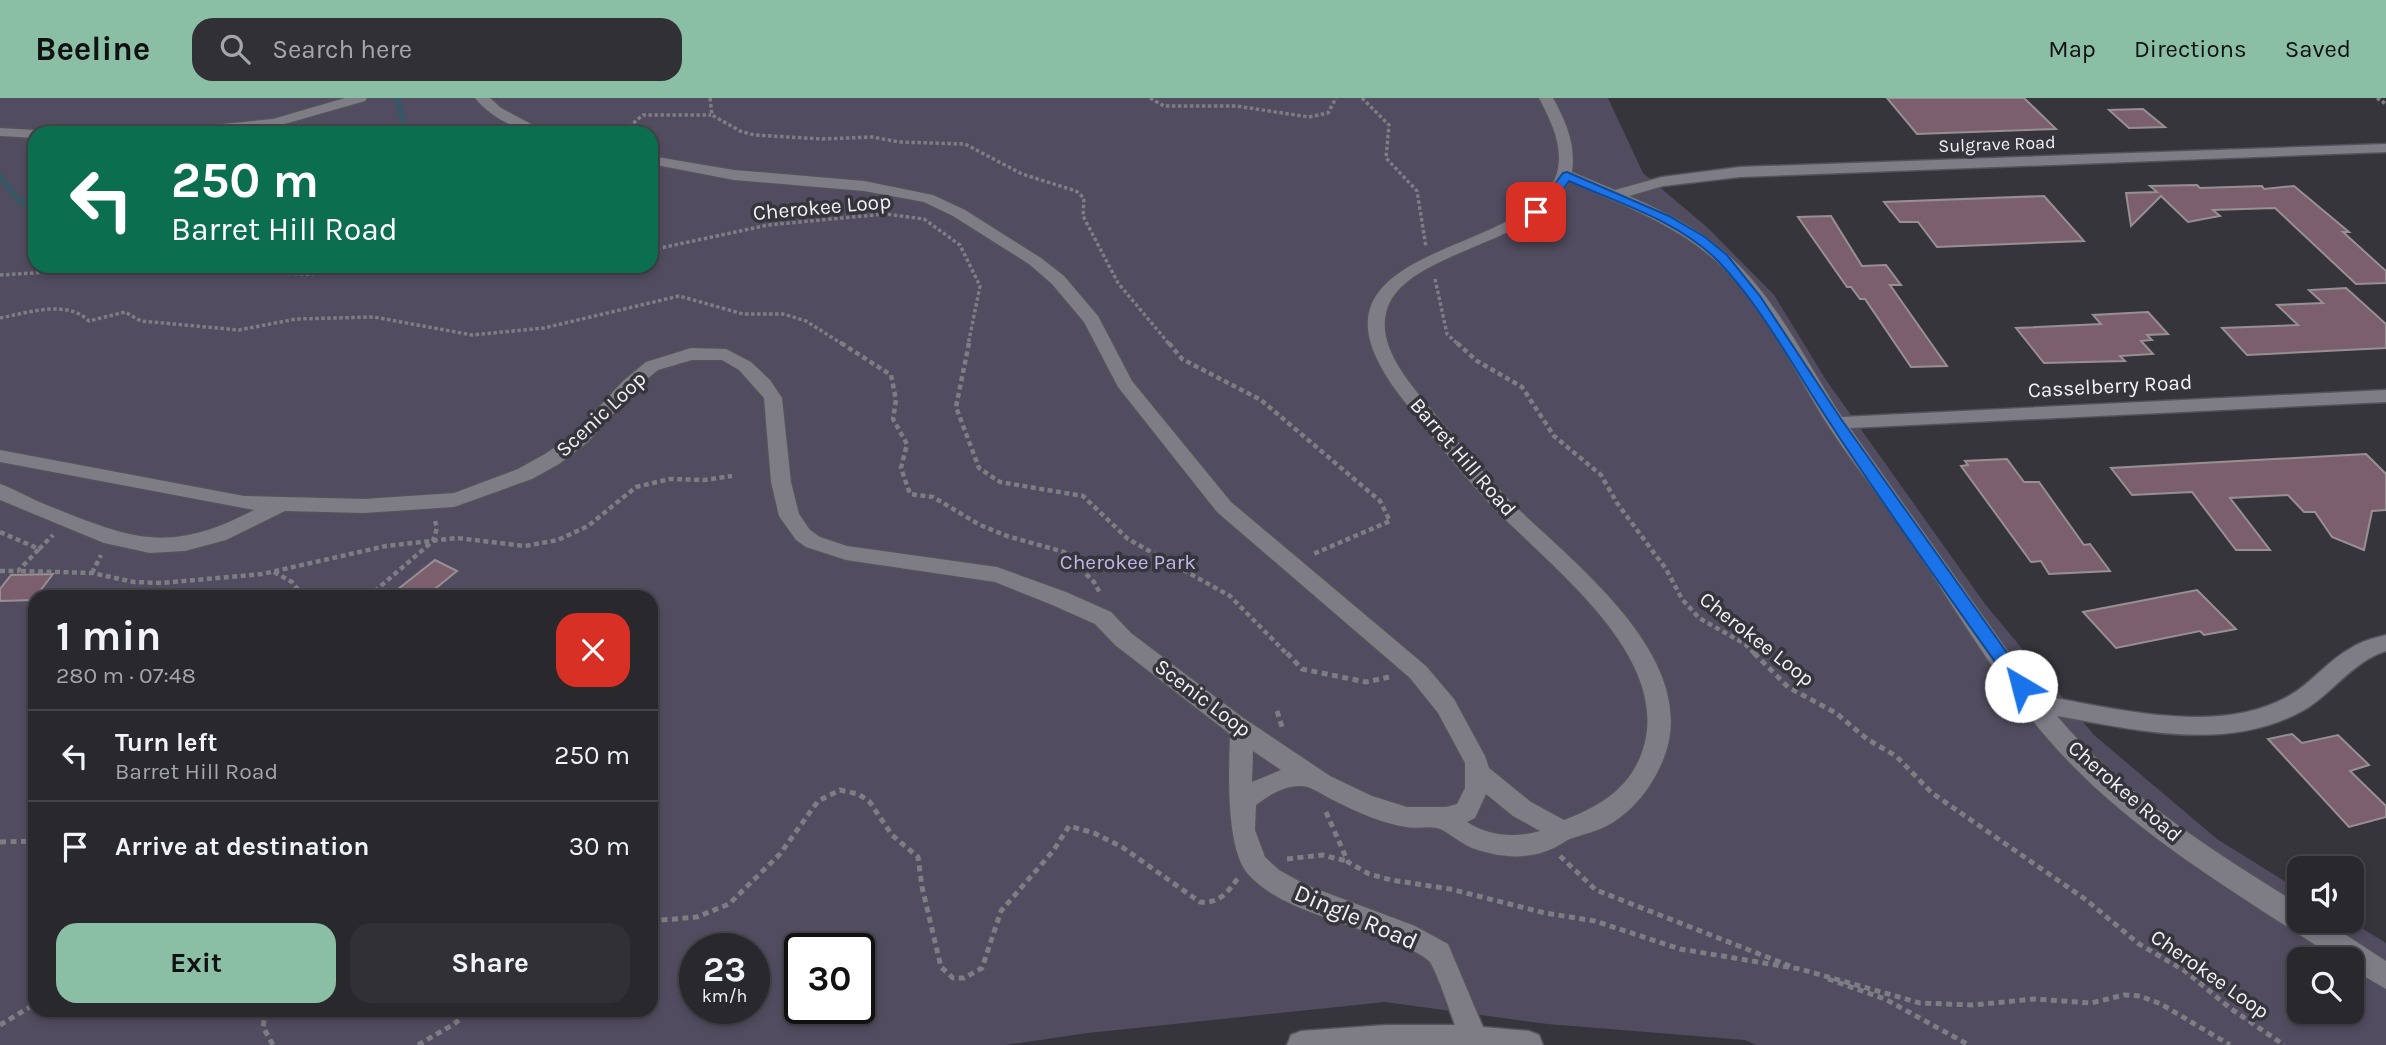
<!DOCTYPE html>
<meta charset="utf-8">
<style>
body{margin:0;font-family:Karla,sans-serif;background:#303035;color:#f1f3f6;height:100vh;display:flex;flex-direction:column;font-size:26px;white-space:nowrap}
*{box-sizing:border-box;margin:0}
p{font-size:23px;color:#a5a6aa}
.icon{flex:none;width:38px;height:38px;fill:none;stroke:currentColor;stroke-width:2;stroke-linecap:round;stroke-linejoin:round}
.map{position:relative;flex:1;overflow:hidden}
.panel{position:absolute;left:28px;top:492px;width:630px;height:427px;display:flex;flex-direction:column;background:#28282d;border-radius:21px;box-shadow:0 4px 10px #0003,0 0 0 2px #444449}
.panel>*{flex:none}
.guide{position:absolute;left:28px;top:28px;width:630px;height:147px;border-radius:21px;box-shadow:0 4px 10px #0003,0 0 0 2px #444449;background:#0b6e4f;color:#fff;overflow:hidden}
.fabs{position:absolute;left:2287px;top:758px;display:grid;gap:14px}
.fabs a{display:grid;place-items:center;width:77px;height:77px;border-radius:14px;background:#28282d;box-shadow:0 4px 10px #0003,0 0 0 2px #444449;font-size:35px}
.speed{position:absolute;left:679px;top:835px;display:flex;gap:14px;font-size:35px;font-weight:700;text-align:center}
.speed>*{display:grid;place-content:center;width:91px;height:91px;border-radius:50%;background:#28282d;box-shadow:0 4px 10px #0003,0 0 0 2px #444449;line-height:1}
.speed small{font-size:18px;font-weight:400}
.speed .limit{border:4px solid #111;border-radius:10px;background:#fff;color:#111}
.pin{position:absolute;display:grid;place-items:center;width:60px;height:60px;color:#fff;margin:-30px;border-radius:14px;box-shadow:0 4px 10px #0006}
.me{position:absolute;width:77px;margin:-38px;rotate:323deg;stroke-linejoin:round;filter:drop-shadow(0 0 5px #0008)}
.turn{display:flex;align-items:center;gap:24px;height:147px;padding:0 28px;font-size:32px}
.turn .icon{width:91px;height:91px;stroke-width:2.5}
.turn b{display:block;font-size:49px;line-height:60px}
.round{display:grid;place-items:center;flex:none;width:74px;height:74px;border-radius:21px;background:#303035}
.overview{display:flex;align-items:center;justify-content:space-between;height:119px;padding:0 28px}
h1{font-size:42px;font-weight:700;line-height:52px}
.cta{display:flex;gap:14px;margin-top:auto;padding:14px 28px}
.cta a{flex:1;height:80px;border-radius:21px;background:#8abfa5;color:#111;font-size:28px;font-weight:700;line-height:80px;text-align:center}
.cta a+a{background:#303035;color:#f1f3f6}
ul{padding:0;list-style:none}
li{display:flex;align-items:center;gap:21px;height:91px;padding:0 28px;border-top:2px solid #444449}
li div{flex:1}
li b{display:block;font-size:26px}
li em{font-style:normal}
header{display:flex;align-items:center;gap:42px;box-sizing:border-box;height:98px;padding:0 35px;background:#8abfa5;color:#111}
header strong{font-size:33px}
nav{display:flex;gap:38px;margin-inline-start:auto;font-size:24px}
.search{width:490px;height:63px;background:#303035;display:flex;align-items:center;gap:18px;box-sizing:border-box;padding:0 24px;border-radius:21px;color:#a5a6aa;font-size:26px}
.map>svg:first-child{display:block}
.green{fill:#514c5f;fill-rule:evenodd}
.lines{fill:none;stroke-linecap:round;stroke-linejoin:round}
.stream{stroke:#385764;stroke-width:6}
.building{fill:#7c5f6d;stroke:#988f93;stroke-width:2}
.minor-casing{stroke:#55535a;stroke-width:3}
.path-far2{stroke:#7e7d83;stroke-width:3.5;stroke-dasharray:3.5 2.5;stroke-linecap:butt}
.path-far1{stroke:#7e7d83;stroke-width:4.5;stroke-dasharray:5 3.5;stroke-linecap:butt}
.path{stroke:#7e7d83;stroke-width:5;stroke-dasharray:6 4.5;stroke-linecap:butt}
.minor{fill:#7e7c85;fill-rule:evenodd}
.route{fill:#1a73e8;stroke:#114b97;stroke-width:2}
.labels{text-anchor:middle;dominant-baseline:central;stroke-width:7;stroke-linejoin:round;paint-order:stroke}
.far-street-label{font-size:18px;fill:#f2f1f6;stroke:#36353c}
.street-label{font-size:21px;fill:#f2f1f6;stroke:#36353c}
.park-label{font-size:21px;fill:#c2b6e9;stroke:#36353c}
.near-street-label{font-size:24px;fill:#f2f1f6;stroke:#36353c}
</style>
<header>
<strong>Beeline</strong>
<div class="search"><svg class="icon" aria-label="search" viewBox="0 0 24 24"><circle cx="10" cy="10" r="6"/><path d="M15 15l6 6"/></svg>Search here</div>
<nav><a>Map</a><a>Directions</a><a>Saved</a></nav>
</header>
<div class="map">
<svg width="2386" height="947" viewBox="0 0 2386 947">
<rect width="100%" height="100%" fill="#36353c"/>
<!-- green -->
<path class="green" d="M0,0H1608L1643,75L1709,131L1774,197L1826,282L1985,506L2094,637L2217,741L2299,792L2300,822L2350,823L2386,845V947H1756L1745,942L1547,926L1385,904L1088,935L1005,947H0ZM35,35H651V168H35ZM35,499H651V912H35ZM695,850H754V910H695ZM800,850H859V910H800ZM2300,861H2352V914H2300Z"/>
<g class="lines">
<!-- stream -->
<g class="stream">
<path d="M397,0L406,35"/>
<path d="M0,78L18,102L35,110"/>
</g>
</g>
<!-- building -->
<g class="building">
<path d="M1887,0H2024L2056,31L1917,36Z"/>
<path d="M2143,11L2165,29L2129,30L2109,12Z"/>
<path d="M2197,87L2200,90L2262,88L2264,91L2294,88L2349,134H2343L2386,173V185L2356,186L2275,110L2213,112L2220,118L2188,124L2161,98L2131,128L2126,95L2157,94L2150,88Z"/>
<path d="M2044,98L2084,143L1937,149L1918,124H1900L1884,104Z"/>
<path d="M1831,118L1862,168L1886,167L1901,187H1890L1947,268L1911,269L1865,201H1860L1851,189H1847L1798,119Z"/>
<path d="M2346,190L2386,226V250L2247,257L2222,230L2298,227L2277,207L2323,205L2309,192Z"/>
<path d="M2148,214L2168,236L2147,237L2152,242L2141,243L2153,256L2120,258L2125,263L2044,265L2016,230L2101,226L2093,217Z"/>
<path d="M2366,356L2386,376V412L2372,413L2364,452L2332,439L2315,414H2304L2288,397L2230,400L2270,452H2236L2192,394L2132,397L2111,370Z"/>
<path d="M2007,361L2024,384H2039L2084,447L2090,446L2110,473L2049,476L2041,463L2031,464L1961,368L1968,367L1965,363Z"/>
<path d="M435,462L457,473L425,499H388Z"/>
<path d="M53,476L33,502L0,503V491L11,477Z"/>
<path d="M2197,492L2236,531L2204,537L2200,533L2116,550L2083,514Z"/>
<path d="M2292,636L2302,645L2338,637L2369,667L2350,673L2386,708V719L2349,729L2268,641Z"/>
</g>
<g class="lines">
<!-- minor casing -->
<g class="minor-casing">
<g id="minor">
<path d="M345,0H367L365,3L274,29L216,35H164L171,31L273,21Z"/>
<path d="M475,0H490L501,10L548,35C521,35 492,21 475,0Z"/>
<path d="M1539,0H1553C1566,24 1576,46 1572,74L1615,92L1662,79L1740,69L2386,46V54L1740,79L1663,88L1629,98C1663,113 1698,130 1726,155C1776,199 1806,264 1842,319L2386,292V304L1850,330L2039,597C2113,610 2217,638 2287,599C2311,586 2327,563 2351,550C2362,543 2374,540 2386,537V553C2352,564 2333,595 2304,612C2228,655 2137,632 2057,618C2123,697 2213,753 2300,807V822H2323L2386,863V891L2352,871V861H2337C2237,795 2127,733 2048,641C1995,580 1955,510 1910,443C1885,404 1854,368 1829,329C1794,274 1765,208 1716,163C1674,125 1619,106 1569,83C1541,148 1400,152 1386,215C1378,250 1409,284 1429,309C1456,341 1482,374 1511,404C1575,467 1710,566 1660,669C1649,692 1633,712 1612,725C1599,733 1584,736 1570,741C1565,743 1560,747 1554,750C1529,762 1501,760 1475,751C1462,747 1446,732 1437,730C1427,728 1416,731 1406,729C1381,725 1357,714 1335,703C1326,699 1311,688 1302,688C1285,687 1269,697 1256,707L1255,732L1265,759L1279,772L1306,787L1415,828L1448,846L1483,929L1529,933L1539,937L1543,947H1287L1291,937L1301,933L1386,927H1455C1450,914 1436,871 1429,863C1418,852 1381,840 1366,834C1328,819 1275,807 1248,776C1225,749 1229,670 1230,636L1115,547L1095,526L1050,506L995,484L846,462L806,449L796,442L779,418L771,384L764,300L739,272L722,262H692L658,272L635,291L588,344L559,366L532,381L454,409L364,415L285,413L226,442L185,453L150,455L104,445L0,402V386C15,391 29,400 44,406C130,440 166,458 254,412L0,364V352L244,398L364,401L454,395L518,371L545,356L574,336L623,283L646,264L691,250L726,251L751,264L770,282L782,300L791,384L799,416L810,432L820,439L847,448L997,469L1066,494L1111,514L1131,535L1242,619L1330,678L1372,698L1407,709H1446L1457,706L1465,690V665L1438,615L1410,580L1217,414L1118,289L1084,224L1052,186L1029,166L953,118L924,104L864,93L734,82L651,66V58L734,72L864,83L933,97L965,112L1041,160L1064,178L1098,218L1132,283L1231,404L1426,568L1454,601L1485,658L1489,670L1531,704L1564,722C1599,709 1631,690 1643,651C1673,556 1545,465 1488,404C1465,379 1444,353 1423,327C1408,307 1391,289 1380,267C1314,145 1535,154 1557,75C1564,49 1551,23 1539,0ZM1253,653L1281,672L1252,684ZM1486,696L1513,718L1540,733C1515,740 1488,738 1467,724L1475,720Z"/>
<path d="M0,30L35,32L42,35H35V40L0,38Z"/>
</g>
</g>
<!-- path-far2 -->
<g class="path-far2">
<path d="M710,0L712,17L740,33L754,37L822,41L872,39L899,44L965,46L1022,76L1076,93L1084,100L1083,118L1118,185L1170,247"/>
<path d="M1150,0L1164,8H1236L1309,19L1328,15L1336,0"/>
<path d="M1362,0L1389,27L1386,60L1417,93L1426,149"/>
<path d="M2377,0L2386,6"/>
<path d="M635,35L631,27L643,17H711"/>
<path d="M651,152L768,127L885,116L924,121L960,147L980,188L968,247"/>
<path d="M0,177L114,170L307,176L469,168"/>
<path d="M1435,181L1447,236L1459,247"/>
<path d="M0,220C27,215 67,201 89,223L125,214L141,223L239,232L296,221L374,219L472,237L544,230L679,198L743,216H783L806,223L844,247"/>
</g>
<!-- path-far1 -->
<g class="path-far1">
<path d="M841,245L891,277L896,302L893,321L907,346L901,370L910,396L933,399L980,427L1007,438L1064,454L1094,484L1100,495"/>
<path d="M969,245L956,309L979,370L1000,384L1083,398L1128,441L1230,498L1288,557"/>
<path d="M1169,245L1182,261L1261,302L1380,403L1390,423L1311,457"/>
<path d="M1457,245L1477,263L1522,289L1554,338L1601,377L1617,405L1666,471L1682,501L1699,520L1745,546L1756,557"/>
<path d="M0,434L39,451L53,437"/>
<path d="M0,473H18L39,451"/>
<path d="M21,473L92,475L134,484L162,485L262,476L386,448L457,440L525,448L558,442L588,428L636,389L670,381L704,382L732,378"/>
<path d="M274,474L292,484L304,499"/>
<path d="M92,475L101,457"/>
<path d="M368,499L433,443L437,430L435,423"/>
</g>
<!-- path -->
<g class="path">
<path d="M1287,555L1302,571L1366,584L1389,579"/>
<path d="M1754,555L1788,589L1836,615L1867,641L1896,658L1932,695L2085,801L2139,846L2185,873L2230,910L2284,947"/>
<path d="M1277,613L1283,632"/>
<path d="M1326,714L1348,764L1369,776L1391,782L1450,791L1545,815L1595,823L1680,851L1800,871L1920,905L1973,907L2034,901L2091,905L2124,897L2140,898L2161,906L2230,947"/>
<path d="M0,744L35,743"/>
<path d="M1560,758L1596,792L1790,868"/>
<path d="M1287,761L1322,757L1347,763"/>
<path d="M651,823L697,819L729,806L780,756L818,703L840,692L858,696L869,703L892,737L918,759L922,789L941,869L953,880H964L982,870L1001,813L1053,753L1069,728L1094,735L1122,749L1200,804C1219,806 1228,794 1238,780"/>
<path d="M1828,881L1885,901L1969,947"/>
<path d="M266,912L263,929L273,947"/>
<path d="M0,927L35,906"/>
<path d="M418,947L454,926L471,912"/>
</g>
<!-- minor -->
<use href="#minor" class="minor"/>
</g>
<!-- route -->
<path class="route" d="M1567,74L1669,118L1705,139L1727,157L1760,198L1841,321L2027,583L2030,588L2027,592H2015C1953,504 1889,416 1830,325C1794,271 1763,210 1718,163C1679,123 1618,105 1569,83C1560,95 1549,118 1532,116V111L1542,103L1563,75Z"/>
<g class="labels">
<!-- far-street labels -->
<g class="far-street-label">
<text transform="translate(1997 46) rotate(-2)">Sulgrave Road</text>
</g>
<!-- street labels -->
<g class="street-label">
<text transform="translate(822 109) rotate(-5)">Cherokee Loop</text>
<text transform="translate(2110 288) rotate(-3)">Casselberry Road</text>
<text transform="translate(601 316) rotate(-43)">Scenic Loop</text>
<text transform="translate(1463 359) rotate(49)">Barret Hill Road</text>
<text transform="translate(1757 541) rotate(38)">Cherokee Loop</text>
<text transform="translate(1203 600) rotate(37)">Scenic Loop</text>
<text transform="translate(2125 693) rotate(41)">Cherokee Road</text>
<text transform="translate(2210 876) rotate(35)">Cherokee Loop</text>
</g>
<!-- park labels -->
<g class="park-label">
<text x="1128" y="464">Cherokee Park</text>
</g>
<!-- near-street labels -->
<g class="near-street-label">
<text transform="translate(1356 819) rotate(23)">Dingle Road</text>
</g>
</g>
</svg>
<div class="fabs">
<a><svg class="icon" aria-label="sound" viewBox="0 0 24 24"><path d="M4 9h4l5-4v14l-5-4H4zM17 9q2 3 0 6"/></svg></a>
<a><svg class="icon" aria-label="search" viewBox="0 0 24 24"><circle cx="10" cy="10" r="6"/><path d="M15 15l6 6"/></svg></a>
</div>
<div class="speed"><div>23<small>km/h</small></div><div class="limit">30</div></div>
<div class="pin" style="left:1536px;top:114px;background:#d93025"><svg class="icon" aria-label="arrive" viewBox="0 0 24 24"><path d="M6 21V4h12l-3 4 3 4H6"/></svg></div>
<svg class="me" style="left:2021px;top:588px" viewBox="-20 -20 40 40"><circle r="19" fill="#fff"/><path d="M0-13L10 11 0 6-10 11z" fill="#1a73e8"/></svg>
<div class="guide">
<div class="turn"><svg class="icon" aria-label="left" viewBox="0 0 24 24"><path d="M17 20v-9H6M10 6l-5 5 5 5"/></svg><div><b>250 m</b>Barret Hill Road</div></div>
</div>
<section class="panel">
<div class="overview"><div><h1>1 min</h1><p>280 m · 07:48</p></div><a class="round" style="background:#d93025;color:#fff"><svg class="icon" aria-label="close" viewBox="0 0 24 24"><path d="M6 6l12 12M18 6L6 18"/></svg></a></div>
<ul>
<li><svg class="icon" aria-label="left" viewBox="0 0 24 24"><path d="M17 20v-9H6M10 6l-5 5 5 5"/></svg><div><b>Turn left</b><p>Barret Hill Road</p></div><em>250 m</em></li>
<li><svg class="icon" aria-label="arrive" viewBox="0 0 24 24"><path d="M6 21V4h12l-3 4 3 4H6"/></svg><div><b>Arrive at destination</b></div><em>30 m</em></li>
</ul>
<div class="cta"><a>Exit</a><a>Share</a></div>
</section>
</div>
